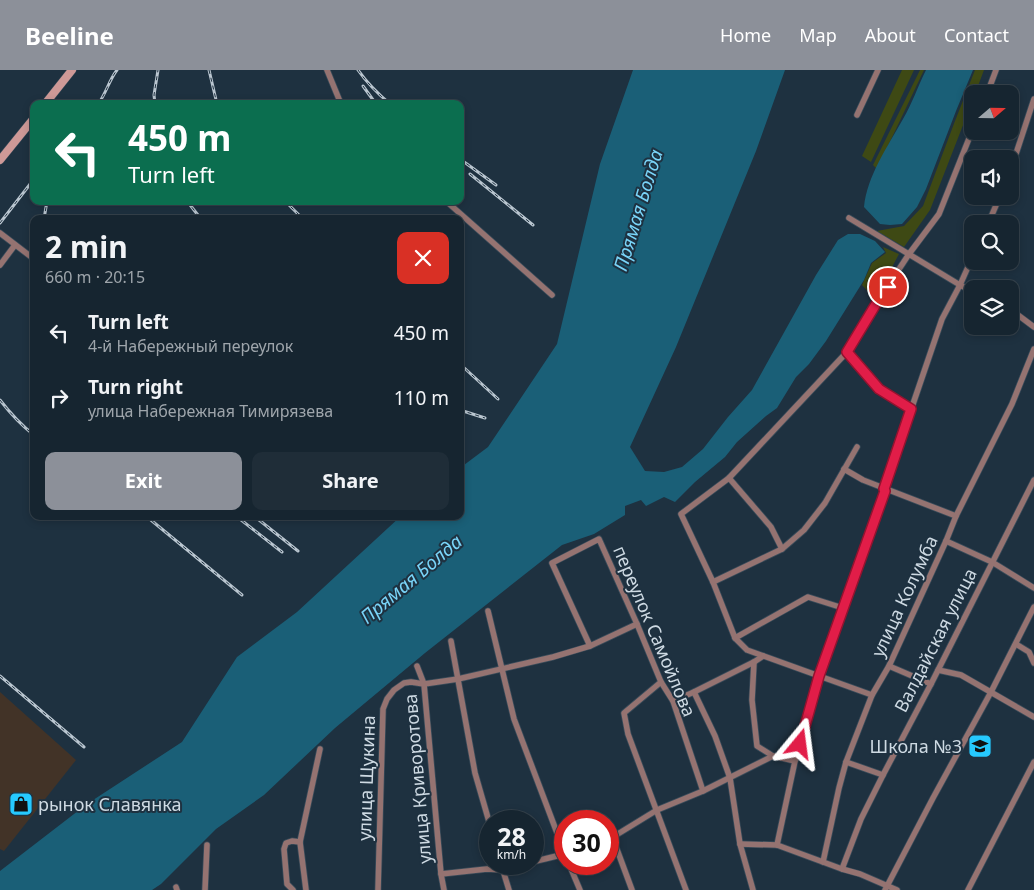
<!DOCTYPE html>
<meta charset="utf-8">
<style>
body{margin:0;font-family:"Noto Sans",sans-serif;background:#1f2d38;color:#f1f3f6;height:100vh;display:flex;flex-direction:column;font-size:19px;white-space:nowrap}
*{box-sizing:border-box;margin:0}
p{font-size:16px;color:#9ea5ab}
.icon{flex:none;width:28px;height:28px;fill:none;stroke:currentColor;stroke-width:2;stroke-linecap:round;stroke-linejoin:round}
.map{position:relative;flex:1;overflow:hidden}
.sheet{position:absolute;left:30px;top:145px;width:434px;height:305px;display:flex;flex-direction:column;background:#162530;border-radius:10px;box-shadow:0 2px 8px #0003,0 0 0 1px #35424c}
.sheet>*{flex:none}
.guide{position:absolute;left:30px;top:30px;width:434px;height:105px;border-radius:10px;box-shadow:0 2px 8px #0003,0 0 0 1px #35424c;background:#0b6e4f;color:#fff;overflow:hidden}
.needle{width:32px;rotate:70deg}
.controls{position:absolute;left:964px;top:15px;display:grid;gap:10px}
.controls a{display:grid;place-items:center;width:55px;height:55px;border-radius:10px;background:#162530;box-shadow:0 2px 8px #0003,0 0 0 1px #35424c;font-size:25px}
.speed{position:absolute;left:479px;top:740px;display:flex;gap:10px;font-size:25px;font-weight:700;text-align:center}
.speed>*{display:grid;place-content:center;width:65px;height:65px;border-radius:50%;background:#162530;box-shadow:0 2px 8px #0003,0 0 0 1px #35424c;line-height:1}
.speed small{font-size:12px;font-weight:400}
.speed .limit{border:8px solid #d22;background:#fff;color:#111}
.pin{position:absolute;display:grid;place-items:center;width:42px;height:42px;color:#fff;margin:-21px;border:2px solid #fff;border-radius:50%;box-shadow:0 1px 5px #0007}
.me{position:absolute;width:55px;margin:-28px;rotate:16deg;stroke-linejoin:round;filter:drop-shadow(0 0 4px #0008)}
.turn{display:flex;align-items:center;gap:18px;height:105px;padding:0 15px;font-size:22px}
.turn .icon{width:65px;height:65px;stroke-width:2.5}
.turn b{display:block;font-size:35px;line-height:42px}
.round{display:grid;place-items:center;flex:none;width:52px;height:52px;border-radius:10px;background:#1f2d38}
.headline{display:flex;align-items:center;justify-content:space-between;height:85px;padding:0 15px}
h1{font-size:30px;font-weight:700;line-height:38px}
.cta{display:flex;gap:10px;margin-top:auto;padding:10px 15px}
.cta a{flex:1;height:58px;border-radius:10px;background:#8c9099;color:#fff;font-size:20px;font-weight:700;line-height:58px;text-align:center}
.cta a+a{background:#1f2d38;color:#f1f3f6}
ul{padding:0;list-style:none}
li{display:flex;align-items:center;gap:15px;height:65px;padding:0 15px}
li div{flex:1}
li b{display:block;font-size:19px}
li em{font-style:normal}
header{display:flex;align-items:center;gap:30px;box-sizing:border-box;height:70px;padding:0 25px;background:#8c9099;color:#fff}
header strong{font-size:24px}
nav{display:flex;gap:28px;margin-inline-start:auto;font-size:18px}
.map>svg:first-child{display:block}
.commercial{fill:#423327}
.green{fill:#3e4914}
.water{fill:#1a5f77}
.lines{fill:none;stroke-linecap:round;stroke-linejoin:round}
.street-casing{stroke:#3a4c5a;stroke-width:7}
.secondary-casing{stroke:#3a4c5a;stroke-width:9}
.street{stroke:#957371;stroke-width:5.5}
.secondary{stroke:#ce9997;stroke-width:8}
.rail-casing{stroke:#bac6d0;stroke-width:3}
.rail{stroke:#1e3140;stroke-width:1;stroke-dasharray:4;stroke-linecap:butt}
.route-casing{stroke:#92132f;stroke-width:12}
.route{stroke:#e11d48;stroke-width:9}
.labels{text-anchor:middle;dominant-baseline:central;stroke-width:4;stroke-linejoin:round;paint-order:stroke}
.street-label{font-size:18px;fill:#cedae3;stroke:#1e3140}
.poi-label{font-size:18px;fill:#cedae3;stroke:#1e3140;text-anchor:end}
.water-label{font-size:19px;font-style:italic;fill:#79d4f8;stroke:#1e3140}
</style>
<header>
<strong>Beeline</strong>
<nav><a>Home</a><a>Map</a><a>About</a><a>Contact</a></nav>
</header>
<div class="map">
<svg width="1034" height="820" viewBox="0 0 1034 820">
<rect width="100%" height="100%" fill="#1e3140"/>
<!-- commercial -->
<path class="commercial" d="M0,622L76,690L4,781L0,779Z"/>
<!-- green -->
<g class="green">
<path d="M902,0H914L871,92L862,86Z"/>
<path d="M920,0H924L877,99L873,95Z"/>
<path d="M975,0H984L975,24H972V32L930,140L904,177L877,161L904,156L923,136L955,51Z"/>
<path d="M883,177L899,184L875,229L862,215L872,193L886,183Z"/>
</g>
<!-- water -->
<g class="water">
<path d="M633,0H785L756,81L676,277L630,377L645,401L664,402L682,397L703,379L728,347L752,320L816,205L838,170L848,164H860L875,171L885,182L871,193L864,210L826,271L809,294L796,307L777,338L766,346L737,372L725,387L695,412L675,432L664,427L646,436L641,430L625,436V445L594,464L562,475L425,583L335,658L264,725L216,759L161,814L152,820H0V801L87,734L182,672L237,587L297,542L401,446H460V398L488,377L557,274L600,94Z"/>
<path d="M926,0H973L956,41L926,119L917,137L902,154L890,155L880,154L864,137C867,106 888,76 903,49C912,34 918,16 926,0Z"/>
</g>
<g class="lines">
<!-- street casing -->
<g class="street-casing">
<g id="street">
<path d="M327,0L341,34"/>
<path d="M987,24L996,0"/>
<path d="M857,45L878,0"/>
<path d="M1010,102L1034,29"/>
<path d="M446,131L552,225"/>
<path d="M849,148L960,215L972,221"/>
<path d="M988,154L1000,126"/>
<path d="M0,163L34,189"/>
<path d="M0,195L15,175"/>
<path d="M1010,239L1034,257"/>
<path d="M847,282L879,319L911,339"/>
<path d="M844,399L863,410L956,446"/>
<path d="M729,408L771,457L782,479"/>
<path d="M946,471L992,492L1034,518"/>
<path d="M713,512L782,479L804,460L825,433L857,377"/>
<path d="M488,541L514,649L565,784"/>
<path d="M735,568L808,527L843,538"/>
<path d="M451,571L475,703L490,755"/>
<path d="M1016,574L1029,582L1034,593"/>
<path d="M590,576L552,493L599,469L637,554L661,612L673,631L703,721"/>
<path d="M754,592L752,630L757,676L773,686"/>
<path d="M417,596L424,614L441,804L444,820"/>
<path d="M889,596L931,614"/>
<path d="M938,600L961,605L1034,647"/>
<path d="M661,612L624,643L628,664L686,820"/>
<path d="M694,622L715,666L730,708L740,774L753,820"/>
<path d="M872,625L747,580L735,568L713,512L681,444L729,408L847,282L876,234L909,184L939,144L972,61"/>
<path d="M673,631L694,622L754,592L763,586"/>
<path d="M846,692L883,705"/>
<path d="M612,766L632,820"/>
<path d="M608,770L657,740L703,721L773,686L795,691"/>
<path d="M740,774L777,775L842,799L860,804L897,820"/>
<path d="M777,775L795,691L819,606L885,421L884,419L942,249L960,215L972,188"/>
<path d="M532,792L565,784"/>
<path d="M823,792L839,718L846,692L872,625L889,596L946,471L956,446L1012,334L1034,279"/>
<path d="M501,794L509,820"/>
<path d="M569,794L580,820"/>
<path d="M842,799L861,749L883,705L931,614L1034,410"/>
<path d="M441,804L487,799L503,800L526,794"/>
<path d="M176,817L177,820"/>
<path d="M205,820L207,775"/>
<path d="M293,820L287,814L284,779L286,773L292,771L300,772"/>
<path d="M306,820L300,772L320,679"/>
<path d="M378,820L383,639L387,629L394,620L404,613L411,612L424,614L458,609L553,587L590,576L637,554"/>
<path d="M885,820L933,728L991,622L1034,537"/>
<path d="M968,820L1034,692"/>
</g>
</g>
<!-- secondary casing -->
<g class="secondary-casing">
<g id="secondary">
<path d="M45,34L72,0"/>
<path d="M0,90L34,48"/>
</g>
</g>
<!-- street -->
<use href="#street" class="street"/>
<!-- secondary -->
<use href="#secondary" class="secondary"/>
<!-- rail casing -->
<g class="rail-casing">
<g id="rail">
<path d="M209,0L217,34"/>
<path d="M358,0C367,13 377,23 390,34"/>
<path d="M363,16L376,34"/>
<path d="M98,34C106,24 109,10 117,0"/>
<path d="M155,34L154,25L158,0"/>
<path d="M460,89L496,115"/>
<path d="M470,104L533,155"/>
<path d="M187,131L201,149"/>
<path d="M285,131L303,149"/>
<path d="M44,149L47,131"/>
<path d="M0,153L34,109"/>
<path d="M460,294L498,329"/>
<path d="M0,330C10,343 21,355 34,365"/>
<path d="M460,340L485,348"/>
<path d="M146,446L242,525"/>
<path d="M236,446L282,482"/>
<path d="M254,446L298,481"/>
<path d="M0,606L84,677"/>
</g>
</g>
<!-- rail -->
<use href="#rail" class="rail"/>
</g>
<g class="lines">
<!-- route casing -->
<g class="route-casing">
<path id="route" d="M800,674L819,606L885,421L884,419L911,339L879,319L847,282L876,234L888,217"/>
</g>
<!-- route -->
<use href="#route" class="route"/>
</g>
<!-- icons -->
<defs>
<g id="school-square" transform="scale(1.25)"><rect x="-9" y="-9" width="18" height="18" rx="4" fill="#26c9fe" stroke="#1e3140"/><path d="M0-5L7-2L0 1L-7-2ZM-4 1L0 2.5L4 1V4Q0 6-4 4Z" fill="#111"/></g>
<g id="shop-square" transform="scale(1.25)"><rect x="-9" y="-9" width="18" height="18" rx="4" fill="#26c9fe" stroke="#1e3140"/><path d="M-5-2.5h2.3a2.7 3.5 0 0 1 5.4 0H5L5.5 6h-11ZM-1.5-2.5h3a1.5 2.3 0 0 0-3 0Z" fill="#111"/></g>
</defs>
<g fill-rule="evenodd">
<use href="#school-square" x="980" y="676"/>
<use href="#shop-square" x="21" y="734"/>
</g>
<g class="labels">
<!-- street labels -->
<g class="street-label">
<text transform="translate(904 526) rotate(-65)">улица Колумба</text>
<text transform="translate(655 561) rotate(67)">переулок Самойлова</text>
<text transform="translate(935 570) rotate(-63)">Валдайская улица</text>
<text transform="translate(366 708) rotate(-88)">улица Щукина</text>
<text transform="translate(417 709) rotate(-95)">улица Криворотова</text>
</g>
<!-- poi labels -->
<g class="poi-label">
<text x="962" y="676">Школа №3</text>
<text x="38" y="734" text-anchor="start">рынок Славянка</text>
</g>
<!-- water labels -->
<g class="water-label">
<text transform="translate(638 140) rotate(-73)">Прямая Болда</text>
<text transform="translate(411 509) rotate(-40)">Прямая Болда</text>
</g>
</g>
</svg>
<div class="controls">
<a><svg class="needle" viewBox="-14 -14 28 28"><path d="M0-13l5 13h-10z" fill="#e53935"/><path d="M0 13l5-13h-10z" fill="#9ea5ab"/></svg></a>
<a><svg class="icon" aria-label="sound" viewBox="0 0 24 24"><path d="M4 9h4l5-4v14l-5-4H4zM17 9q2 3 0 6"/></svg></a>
<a><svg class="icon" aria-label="search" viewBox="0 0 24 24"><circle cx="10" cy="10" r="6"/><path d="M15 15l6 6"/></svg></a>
<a><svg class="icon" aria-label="layers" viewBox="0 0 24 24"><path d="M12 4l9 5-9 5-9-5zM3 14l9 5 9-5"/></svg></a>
</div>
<div class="speed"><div>28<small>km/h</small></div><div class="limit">30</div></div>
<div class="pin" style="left:888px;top:217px;background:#d93025"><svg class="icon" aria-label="arrive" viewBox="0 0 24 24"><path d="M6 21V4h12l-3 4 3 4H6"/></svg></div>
<svg class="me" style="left:800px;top:674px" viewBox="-20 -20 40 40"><path d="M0-17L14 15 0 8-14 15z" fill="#e11d48" stroke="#fff" stroke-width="4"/></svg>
<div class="guide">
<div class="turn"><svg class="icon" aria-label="left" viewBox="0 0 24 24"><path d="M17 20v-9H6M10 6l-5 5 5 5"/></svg><div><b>450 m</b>Turn left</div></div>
</div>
<section class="sheet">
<div class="headline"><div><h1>2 min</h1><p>660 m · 20:15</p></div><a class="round" style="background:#d93025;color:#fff"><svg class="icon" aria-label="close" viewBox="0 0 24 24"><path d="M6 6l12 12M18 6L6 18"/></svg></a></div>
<ul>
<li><svg class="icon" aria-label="left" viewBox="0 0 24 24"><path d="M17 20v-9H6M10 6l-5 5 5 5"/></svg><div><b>Turn left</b><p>4-й Набережный переулок</p></div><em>450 m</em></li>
<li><svg class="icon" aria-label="right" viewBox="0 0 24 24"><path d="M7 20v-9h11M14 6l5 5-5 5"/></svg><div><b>Turn right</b><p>улица Набережная Тимирязева</p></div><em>110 m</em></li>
</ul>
<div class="cta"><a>Exit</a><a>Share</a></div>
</section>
</div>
